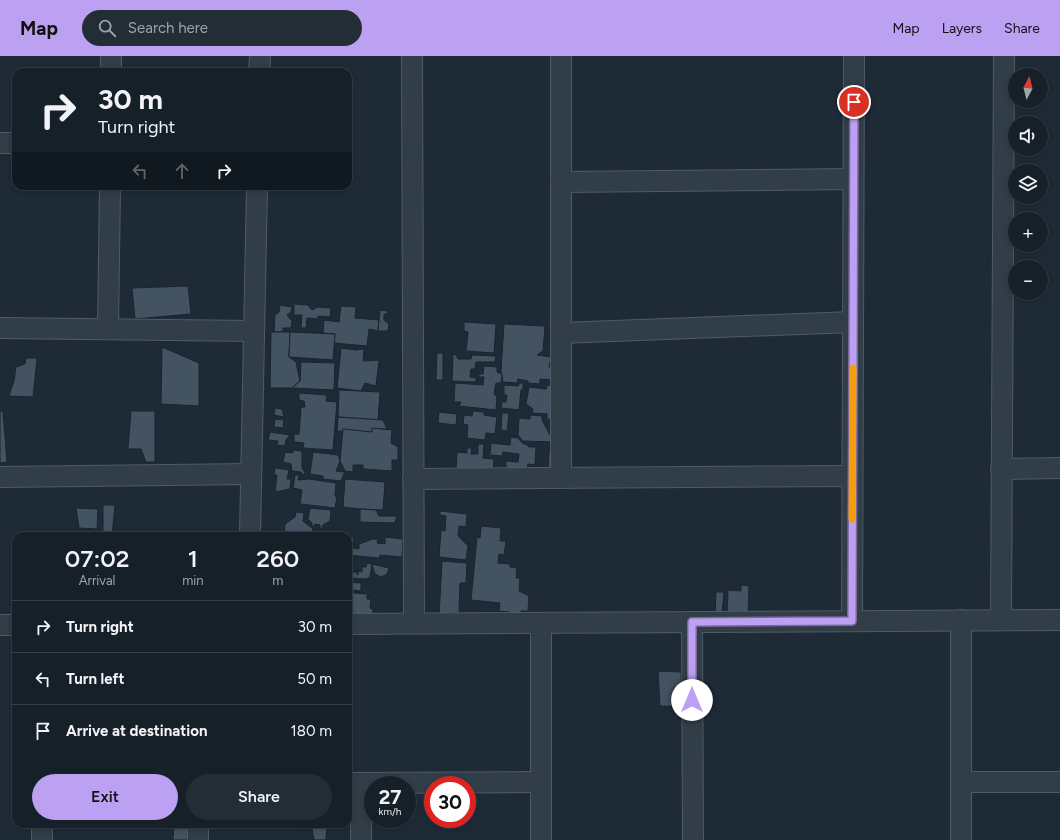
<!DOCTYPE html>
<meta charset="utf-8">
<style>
body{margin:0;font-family:Figtree,sans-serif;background:#232d35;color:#f1f3f6;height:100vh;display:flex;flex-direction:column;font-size:15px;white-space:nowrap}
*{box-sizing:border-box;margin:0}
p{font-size:13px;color:#9ea3a8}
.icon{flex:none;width:22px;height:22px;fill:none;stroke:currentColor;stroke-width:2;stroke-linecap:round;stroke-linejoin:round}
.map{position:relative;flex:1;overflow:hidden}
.side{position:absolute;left:12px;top:476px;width:340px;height:296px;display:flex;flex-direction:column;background:#162029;border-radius:12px;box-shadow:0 2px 6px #0003,0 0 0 1px #353e46}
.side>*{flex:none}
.guide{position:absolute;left:12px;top:12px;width:340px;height:122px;border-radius:12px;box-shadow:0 2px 6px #0003,0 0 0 1px #353e46;background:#162029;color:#f1f3f6;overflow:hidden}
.needle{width:26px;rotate:7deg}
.tools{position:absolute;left:1008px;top:12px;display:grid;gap:8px}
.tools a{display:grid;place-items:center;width:40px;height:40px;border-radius:50%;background:#162029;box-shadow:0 2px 6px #0003,0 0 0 1px #353e46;font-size:20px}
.speed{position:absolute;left:364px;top:720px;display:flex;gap:8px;font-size:20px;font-weight:700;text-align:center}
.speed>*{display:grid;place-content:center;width:52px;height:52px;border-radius:50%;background:#162029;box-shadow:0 2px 6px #0003,0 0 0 1px #353e46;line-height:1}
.speed small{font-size:10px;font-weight:400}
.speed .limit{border:6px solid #d22;background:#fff;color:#111}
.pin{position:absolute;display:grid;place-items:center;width:34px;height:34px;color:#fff;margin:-17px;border:2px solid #fff;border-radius:50%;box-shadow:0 1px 4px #0007}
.me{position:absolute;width:44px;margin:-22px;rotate:0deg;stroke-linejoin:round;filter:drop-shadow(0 0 3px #0008)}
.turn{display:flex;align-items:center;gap:14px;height:84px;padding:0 20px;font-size:18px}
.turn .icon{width:52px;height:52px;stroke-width:2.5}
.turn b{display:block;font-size:28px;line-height:34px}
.lanes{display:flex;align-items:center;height:38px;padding:0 20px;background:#0003;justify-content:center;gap:20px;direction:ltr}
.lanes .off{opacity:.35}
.eta{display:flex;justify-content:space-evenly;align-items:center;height:68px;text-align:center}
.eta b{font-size:24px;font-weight:600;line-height:28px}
.button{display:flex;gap:8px;margin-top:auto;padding:8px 20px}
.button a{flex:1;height:46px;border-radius:24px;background:#bca0f2;color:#111;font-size:16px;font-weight:600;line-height:46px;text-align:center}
.button a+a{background:#232d35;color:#f1f3f6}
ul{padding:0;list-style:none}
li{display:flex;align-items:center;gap:12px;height:52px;padding:0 20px;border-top:1px solid #353e46}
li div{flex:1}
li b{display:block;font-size:15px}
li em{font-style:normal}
header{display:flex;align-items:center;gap:24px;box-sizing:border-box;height:56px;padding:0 20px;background:#bca0f2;color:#111}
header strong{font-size:19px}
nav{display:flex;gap:22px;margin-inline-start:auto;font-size:14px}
.search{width:280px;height:36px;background:#232d35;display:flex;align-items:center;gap:10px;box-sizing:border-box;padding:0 14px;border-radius:22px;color:#9ea3a8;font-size:15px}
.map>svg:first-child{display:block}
.building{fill:#435361;stroke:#19242d}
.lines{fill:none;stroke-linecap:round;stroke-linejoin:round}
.minor-casing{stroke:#4f5b66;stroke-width:22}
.minor{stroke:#313d47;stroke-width:20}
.route-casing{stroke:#7a689d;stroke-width:10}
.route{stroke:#bca0f2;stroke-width:7}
.slow{stroke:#f59e0b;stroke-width:7}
</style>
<header>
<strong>Map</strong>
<div class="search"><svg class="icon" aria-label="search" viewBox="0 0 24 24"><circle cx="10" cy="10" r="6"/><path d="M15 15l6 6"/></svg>Search here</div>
<nav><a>Map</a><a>Layers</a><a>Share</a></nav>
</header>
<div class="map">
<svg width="1060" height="784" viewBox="0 0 1060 784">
<rect width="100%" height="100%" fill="#1e2b37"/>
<!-- building -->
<g class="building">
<path d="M188,230L191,258L135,263L132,232Z"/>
<path d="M294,248L308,249L312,254L318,251L331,252L330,261L318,260V263L307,262L306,272H301L302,259H294Z"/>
<path d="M280,249L292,251L291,256L287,259L292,265L291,272H283V276H274L275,259L279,256Z"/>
<path d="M341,250L356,251L355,262L379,264L378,275L369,273L367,290L334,287L335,278L323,277L324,264L339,266Z"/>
<path d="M380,254L387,255L388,258H384V264L389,268L388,275H378Z"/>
<path d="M464,266L496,268L494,297L466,295L468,276L464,275Z"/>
<path d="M504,268L545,270L543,295L537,299L551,301L549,311L554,312L553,324L540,323V328L528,327V325L518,323L517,327L503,326L501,315Z"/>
<path d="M271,276H290L289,301L296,306L300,325L292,332H270Z"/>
<path d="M290,276L335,278L333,304L289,301Z"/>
<path d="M162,291L199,307V350L161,348Z"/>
<path d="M341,292L356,294L364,293L363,305L379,304L376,330L365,327L361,335L337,332Z"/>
<path d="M437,297H443V324H436Z"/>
<path d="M453,298L456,299L458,303H471L472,299L496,300L495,306H476L475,313H471L470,321L476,322V326L452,325Z"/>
<path d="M26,302H37L33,341L9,340L14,325L16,311L25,308Z"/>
<path d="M301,306L335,307L334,334L292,332L300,325Z"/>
<path d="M484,310L497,311V316L502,318L501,327H496L494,338L497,341L496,354L459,350L461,346H454L455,327L483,329L484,321H479V318H483Z"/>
<path d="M520,327H523V334H521L519,354L501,352L502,346H506L507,339H504V329L518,330Z"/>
<path d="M547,329L552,330L554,339H551V346H557L556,364L547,363V358L532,357L533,353L526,348L529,331L546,333Z"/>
<path d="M339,334L380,336L378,364L338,361Z"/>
<path d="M299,337L327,339L326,345L337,346L333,394L303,392L304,387L294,386V378H299L301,351H305L304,345L299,344Z"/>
<path d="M275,352L282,353L284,361L274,359Z"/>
<path d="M0,355H3L7,406L0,407Z"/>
<path d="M131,355H155V406H146L141,393H128Z"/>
<path d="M473,355L484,356V359L497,361L495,378L486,377L485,384L467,382L468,369L463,368L464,359L472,360Z"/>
<path d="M439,356L457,358L456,369L438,367Z"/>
<path d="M502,357H509L507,375L501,374Z"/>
<path d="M530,359L542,360V364L551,381V386L523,385L518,379L519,362L530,363Z"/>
<path d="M338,361L383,364L387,373H377V377L337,375Z"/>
<path d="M275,363L284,364L283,372L274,371Z"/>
<path d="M372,372L392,374L391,387L398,391V404H392V415L363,413V409H353V416L345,415L340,405L343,373L372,376Z"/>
<path d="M270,376L290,379L286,384L285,390L277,389L278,385L268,384Z"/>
<path d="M511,381L518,382L522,387L527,389L529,391H536L535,409L528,408L527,414L506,412V405L518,406L519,398L503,396L502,400L490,399L491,387L510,389Z"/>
<path d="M478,388H484L483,402L494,403L493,415L456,413L457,396L467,397V392H472L471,398H478Z"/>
<path d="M294,394L302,395V412L305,417L303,419L301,416L292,415L291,408L283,406L285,396L292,397Z"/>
<path d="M549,395H558V416H548Z"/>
<path d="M313,396L338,399L340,405L336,415L342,416L345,415L341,425L323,423V420L310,418Z"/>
<path d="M275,412L289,414L287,423H291L290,433L275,436L277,419H274Z"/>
<path d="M295,419H299L298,424L309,423L336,427L335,440L337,441L335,452L300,448L302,434L293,432Z"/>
<path d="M345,423L385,426L383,454L360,453L343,451Z"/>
<path d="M103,449H115L112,480H93L103,479Z"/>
<path d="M76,452L98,453L97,473L79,472Z"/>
<path d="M310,452L331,454L330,465L323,469L322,473L320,472V469L315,468L314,471L312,470V467L308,463Z"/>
<path d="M360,453L376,454L379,460H397L395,467L360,466Z"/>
<path d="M440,455L467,458L466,471L459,470L458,480L468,490L466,504L439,501L441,474L445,475L446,460L440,459Z"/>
<path d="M296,456L304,457L303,465L313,473L311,480H284L285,468L295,461Z"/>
<path d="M481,470L501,472L500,485H506L504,499L499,498L498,507L510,508V511L517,512L516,522H520L519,535L529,540L528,555H521L520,561L510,560V556L499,555L500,547L471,544L477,481L480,482Z"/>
<path d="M348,481L354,482L353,492L359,493V488L373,483H378L377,487L385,488V481L403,483L402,501L380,499L379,502L348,499Z"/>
<path d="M442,505L467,507L466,527H460L459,557H449V561H439Z"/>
<path d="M367,507L372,508L370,521L366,523L348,522V516H356L358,519V515L362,516V511H366Z"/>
<path d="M372,508L389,512L387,518L381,521L375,518Z"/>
<path d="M348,526L361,527V535L354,534V537L367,538V543H371L370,552L373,553L372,564L350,562L351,556L348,555Z"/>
<path d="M741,529L749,530L748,560L727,559L728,534L741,535Z"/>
<path d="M716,536H724L722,557H715Z"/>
<path d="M658,615L681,616L682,651L660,650Z"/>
<path d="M434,763H448V768L434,769Z"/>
<path d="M174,768H189L187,784H173Z"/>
<rect x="302" y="768" width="9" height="5"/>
<path d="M311,768H327L326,784H314Z"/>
</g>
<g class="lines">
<!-- minor casing -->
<g class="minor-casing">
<g id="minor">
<path d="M412,0L414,567"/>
<path d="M561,0V422"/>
<path d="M111,16V0"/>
<path d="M259,16L260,0"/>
<path d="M0,87H16"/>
<path d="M561,126L853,123"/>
<path d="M0,272L254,275"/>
<path d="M108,273L110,130"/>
<path d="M561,277L853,266"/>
<path d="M1001,413L1060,412"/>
<path d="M0,421L251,418"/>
<path d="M413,423L852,420"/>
<path d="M250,480L257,130"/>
<path d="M1001,564L1004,0"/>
<path d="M852,565L854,0"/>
<path d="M692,566L693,784"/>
<path d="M541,567V784"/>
<path d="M348,568L1060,564"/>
<path d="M0,569H16"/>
<path d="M961,726H1060"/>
<path d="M348,727L541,726"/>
<path d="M42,768V784"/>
<path d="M198,768V784"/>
<path d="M361,784V727"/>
<path d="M961,784V564"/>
</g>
</g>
<!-- minor -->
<use href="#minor" class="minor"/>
</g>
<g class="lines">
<!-- route casing -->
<g class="route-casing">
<path id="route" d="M692,644V566L852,565L854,46"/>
</g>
<!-- route -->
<use href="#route" class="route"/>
<!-- slow -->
<path class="slow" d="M852,463L853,312"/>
</g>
</svg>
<div class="tools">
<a><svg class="needle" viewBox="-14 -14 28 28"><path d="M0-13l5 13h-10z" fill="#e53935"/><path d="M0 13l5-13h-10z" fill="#9ea3a8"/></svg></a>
<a><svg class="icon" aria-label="sound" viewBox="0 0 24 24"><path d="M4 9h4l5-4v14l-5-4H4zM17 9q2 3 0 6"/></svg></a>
<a><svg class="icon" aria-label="layers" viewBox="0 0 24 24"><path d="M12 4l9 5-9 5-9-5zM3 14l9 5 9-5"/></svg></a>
<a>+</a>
<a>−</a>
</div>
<div class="speed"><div>27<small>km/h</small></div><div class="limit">30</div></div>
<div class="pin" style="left:854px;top:46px;background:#d93025"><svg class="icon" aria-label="arrive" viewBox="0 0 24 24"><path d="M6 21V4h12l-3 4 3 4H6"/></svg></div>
<svg class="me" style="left:692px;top:644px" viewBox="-20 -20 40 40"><circle r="19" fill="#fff"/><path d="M0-13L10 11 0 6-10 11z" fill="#bca0f2"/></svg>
<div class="guide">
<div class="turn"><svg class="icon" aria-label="right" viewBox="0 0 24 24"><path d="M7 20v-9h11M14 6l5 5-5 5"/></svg><div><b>30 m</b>Turn right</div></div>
<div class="lanes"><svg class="icon off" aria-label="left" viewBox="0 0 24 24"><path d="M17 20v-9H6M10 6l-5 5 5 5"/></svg><svg class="icon off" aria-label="ahead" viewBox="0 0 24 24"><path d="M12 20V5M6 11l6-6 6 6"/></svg><svg class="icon" aria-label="right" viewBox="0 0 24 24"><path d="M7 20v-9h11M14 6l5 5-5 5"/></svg></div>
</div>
<section class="side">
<div class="eta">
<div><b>07:02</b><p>Arrival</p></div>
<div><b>1</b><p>min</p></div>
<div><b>260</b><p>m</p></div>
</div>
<ul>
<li><svg class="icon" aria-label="right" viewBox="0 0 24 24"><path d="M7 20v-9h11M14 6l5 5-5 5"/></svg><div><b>Turn right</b></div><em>30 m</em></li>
<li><svg class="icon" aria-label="left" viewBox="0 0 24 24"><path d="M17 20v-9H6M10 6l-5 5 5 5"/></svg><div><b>Turn left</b></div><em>50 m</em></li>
<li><svg class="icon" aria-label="arrive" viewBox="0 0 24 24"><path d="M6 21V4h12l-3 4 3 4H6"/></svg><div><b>Arrive at destination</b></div><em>180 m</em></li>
</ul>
<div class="button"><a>Exit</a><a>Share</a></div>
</section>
</div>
